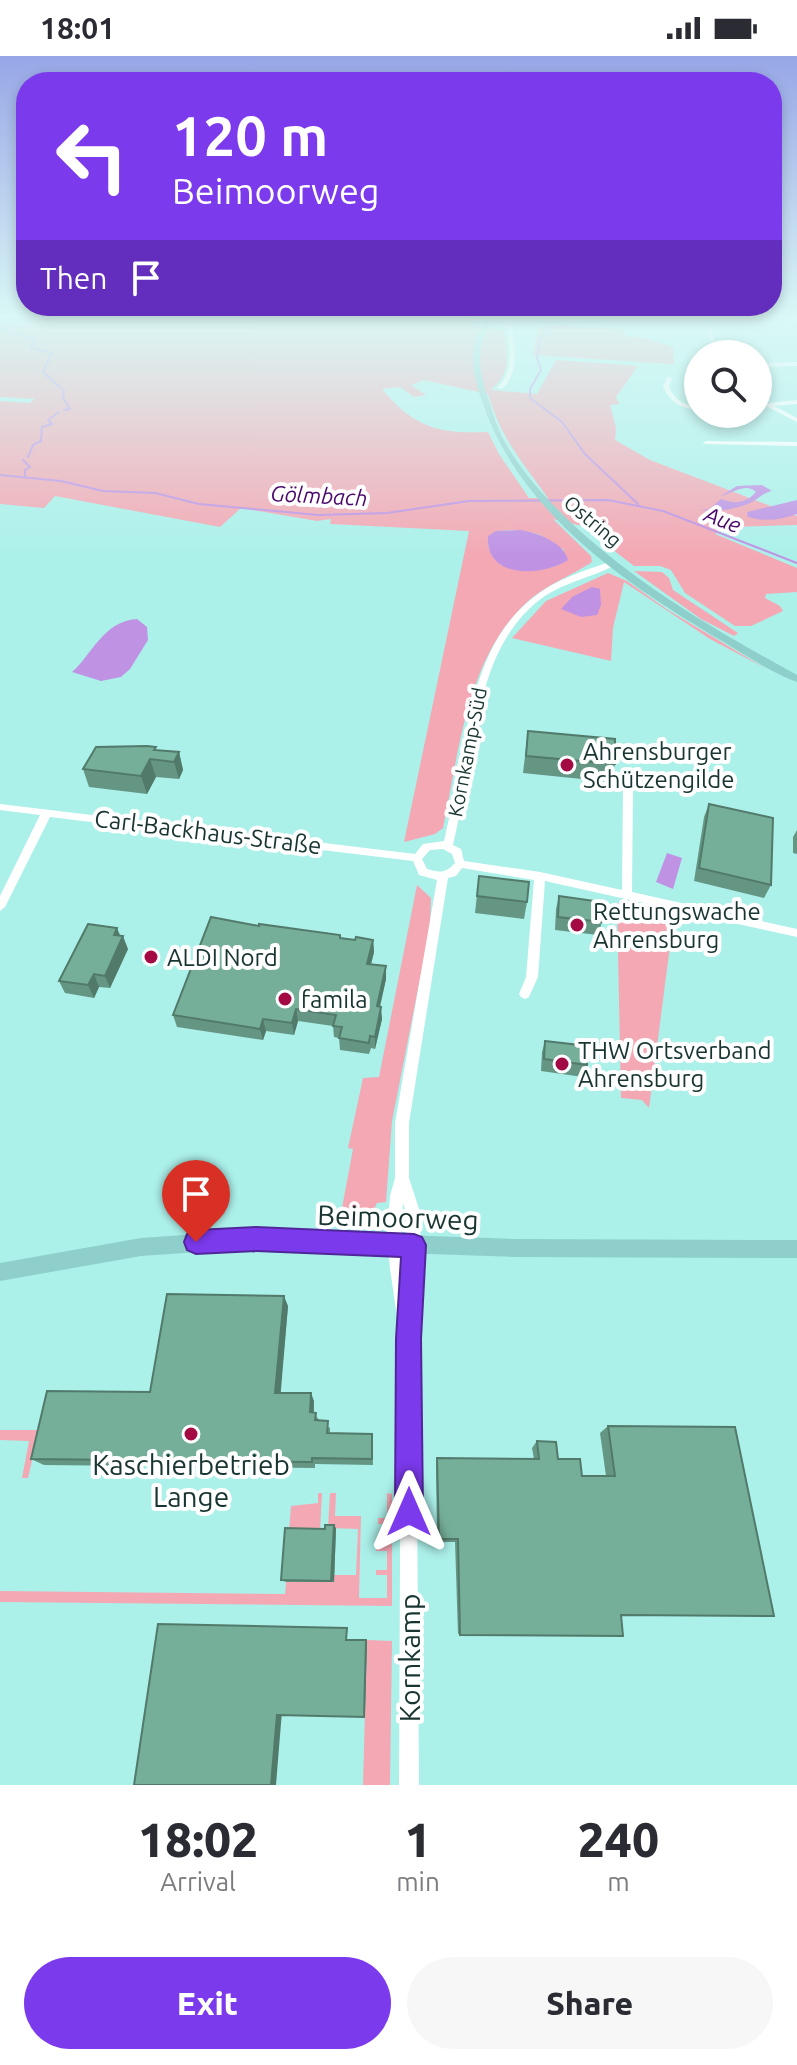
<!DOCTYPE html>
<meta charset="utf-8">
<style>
body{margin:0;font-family:Ubuntu,sans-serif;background:#f7f7f7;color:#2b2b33;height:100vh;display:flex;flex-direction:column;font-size:30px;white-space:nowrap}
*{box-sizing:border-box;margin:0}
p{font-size:26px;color:#7c7c81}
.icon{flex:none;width:44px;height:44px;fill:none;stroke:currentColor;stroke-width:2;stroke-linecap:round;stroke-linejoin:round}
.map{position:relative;height:1729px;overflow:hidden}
.details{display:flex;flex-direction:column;background:#fff;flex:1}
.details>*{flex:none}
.guide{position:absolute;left:16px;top:16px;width:766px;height:244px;border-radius:32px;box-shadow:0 4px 12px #0003;background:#7c3aed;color:#fff;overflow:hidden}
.buttons{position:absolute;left:684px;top:284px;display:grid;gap:16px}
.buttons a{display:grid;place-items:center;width:88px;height:88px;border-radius:50%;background:#fff;box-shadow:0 4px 12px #0003;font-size:40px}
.pin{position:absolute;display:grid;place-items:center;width:68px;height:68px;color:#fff;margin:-82px -34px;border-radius:50% 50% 50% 0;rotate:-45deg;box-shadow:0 0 8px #0007}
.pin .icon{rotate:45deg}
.me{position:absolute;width:88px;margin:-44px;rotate:0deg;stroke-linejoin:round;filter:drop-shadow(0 0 6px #0008)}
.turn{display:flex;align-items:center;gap:28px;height:168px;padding:0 24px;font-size:36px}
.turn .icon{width:104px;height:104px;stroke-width:2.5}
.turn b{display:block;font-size:56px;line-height:68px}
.then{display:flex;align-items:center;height:76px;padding:0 24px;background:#0003;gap:16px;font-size:30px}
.eta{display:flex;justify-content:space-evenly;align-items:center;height:136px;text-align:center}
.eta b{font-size:48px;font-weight:800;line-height:56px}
.cta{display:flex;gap:16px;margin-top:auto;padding:16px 24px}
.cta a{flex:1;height:92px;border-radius:48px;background:#7c3aed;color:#fff;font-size:32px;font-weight:800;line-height:92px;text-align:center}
.cta a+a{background:#f7f7f7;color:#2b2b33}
.status{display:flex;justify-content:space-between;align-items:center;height:56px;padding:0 40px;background:#fff;direction:ltr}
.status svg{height:22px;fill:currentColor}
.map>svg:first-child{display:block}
.green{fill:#f4a8b4;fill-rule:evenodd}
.water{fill:#bf92e4}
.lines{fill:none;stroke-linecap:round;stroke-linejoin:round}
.stream{stroke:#bf92e4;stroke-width:2}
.minor{fill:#fff;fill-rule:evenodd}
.major{fill:#8ecfcb;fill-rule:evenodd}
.wall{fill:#659684}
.shaded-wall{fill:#527a6b}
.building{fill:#75af99;stroke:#527a6b;stroke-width:2}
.route{fill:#7c3aed;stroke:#51269a;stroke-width:2}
.poi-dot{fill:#a30a43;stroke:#fff;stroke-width:3}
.labels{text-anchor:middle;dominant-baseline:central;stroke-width:8;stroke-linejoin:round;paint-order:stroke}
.far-street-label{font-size:20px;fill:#193532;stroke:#fff}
.far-water-label{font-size:22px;font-style:italic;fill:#4a086c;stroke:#fff}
.poi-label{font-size:24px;fill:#193532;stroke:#fff;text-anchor:start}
.street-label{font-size:24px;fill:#193532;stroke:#fff}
.near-street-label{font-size:28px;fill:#193532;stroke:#fff}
.near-poi-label{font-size:28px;fill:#193532;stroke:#fff}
</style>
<div class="status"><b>18:01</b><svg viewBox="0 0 49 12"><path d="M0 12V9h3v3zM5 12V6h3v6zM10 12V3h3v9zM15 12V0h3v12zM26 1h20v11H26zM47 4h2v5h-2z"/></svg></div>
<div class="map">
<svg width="797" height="1729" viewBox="0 0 797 1729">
<rect width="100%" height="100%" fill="#acf0ea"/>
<!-- green -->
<g class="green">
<path d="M0,259H481L472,269L505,275C507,302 512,315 491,334L537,338L556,304L638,310L616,341L619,348L610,349L616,372L615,384L650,404L797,460V469L727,471L715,478L797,512V536L766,538L765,542L780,550L783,555L751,570H735L685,537L671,514L660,510H634L582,470L553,463L591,500L592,506C570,521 544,529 524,549C466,605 459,697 443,772L435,778L404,786L469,475L330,468L331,463L317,465L241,452L220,471L55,440L44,452L0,448V345L29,347L35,343L0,341ZM424,324L488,338C502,384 521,404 548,442H529L499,398L488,376C438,378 415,372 382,333L400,331L414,341L426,339L411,329ZM513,474L538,478L564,494L561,508C536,518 489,521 488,484L496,475Z"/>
<path d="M554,269L624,273L626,280L644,282L673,291L674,308L533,299L538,272Z"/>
<path d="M634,515L662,516L669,522L673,534L738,577L734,580L701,563Z"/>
<path d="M608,517L627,525L668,554L765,612L710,583L624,526L613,572L611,605L512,582L546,545Z"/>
<path d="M417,829L431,842L430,872L392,1065L386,1146L377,1147L368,1166L339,1168L353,1093L348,1092L363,1022L379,1021Z"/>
<path d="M617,847L677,860L673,867L649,1052L642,1044L621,1042Z"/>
<path d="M0,1374H39L28,1422H22L29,1385L0,1384Z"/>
<path d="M318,1437H322L320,1476H289L291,1450L318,1447Z"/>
<path d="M330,1437H336L335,1460H361L359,1542H387V1519H376V1514H387V1495H376V1489L387,1488V1468H378V1462H387V1437L392,1438V1550L0,1546V1535L285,1538L286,1526H333L334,1519H356L358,1473L328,1472Z"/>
<path d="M367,1584L392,1585L390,1729H363Z"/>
</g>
<!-- water -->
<g class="water">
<path d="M762,429L772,435C762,437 758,444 750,447C733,454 718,456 700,454L709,453L721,443C735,448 745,448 756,436C746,426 733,437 721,440L737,430Z"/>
<path d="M797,444V458C780,464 765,466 748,461L747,456Z"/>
<path d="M521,474C538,477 564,487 568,504C541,521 485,523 488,480L496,475Z"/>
<path d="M592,531L600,533L601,549L597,559L581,561L561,553L572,541Z"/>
<path d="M137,563L147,571L148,584L130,613L121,621L101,625L72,616C92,599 103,565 137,563Z"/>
<path d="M667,797L682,802L673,833L656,826Z"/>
</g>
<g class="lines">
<!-- stream -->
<g class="stream">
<path d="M573,259L551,268V276L540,282L537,302L541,314L530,333V342L562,366L585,398L638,448"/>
<path d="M0,273L35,283L31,292L52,297L43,316L64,335L63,342L70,353L64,354"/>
<path d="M28,401L33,389L41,385L42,371L52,368L48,364L59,356"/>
<path d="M23,404L30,411L25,414V421"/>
<path d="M0,419L61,425L103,435L155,437L199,448L318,459L387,457L469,445L608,444L663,455L797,507"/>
</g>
<!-- minor -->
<g class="minor">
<path d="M459,259H468L508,269V259H512C512,285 523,313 502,333L497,332C514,315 510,294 508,272Z"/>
<path d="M712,259H717C707,274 715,285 724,298H718C710,285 702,274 712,259Z"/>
<path d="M784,259H791L797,262V265Z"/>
<path d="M797,306V310L758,311V307Z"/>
<path d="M667,321L672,322L669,331C675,344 684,350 698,350V354C681,353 670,346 663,331Z"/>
<path d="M758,342L768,347L797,344V348L774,350L797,362V366L758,346Z"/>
<path d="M706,385L797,386V390L704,388L703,387Z"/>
<path d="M612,505L619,507C595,521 566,525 542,542C490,581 480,646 470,706C465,734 459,761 453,789L461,793L464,805L540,816L622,834L623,732L628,729L633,732L632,836L797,873V881L545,825L538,921L529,941L525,943L521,941L519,938L526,921L534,824L462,812L456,820L448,822L409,1067V1122L420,1156L421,1217L416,1283L419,1729H399L401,1273L398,1267L390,1213L387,1176L390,1140L395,1122V1067L437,824L419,819L413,805L50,761L5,851L0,855V840L40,759L0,754V748L415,798L423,788L444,785C450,759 455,733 460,706C472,646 482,581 534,541C556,523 586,514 612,505ZM443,793L452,798L455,807C446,817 440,817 427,813L422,803L430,794ZM403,1147L406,1156V1224L401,1176Z"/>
</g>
<!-- major -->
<g class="major">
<path d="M490,259H497C474,286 478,314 489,345C492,354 495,365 499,374C509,397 527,420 544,439C614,516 706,569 797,619V626C771,617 746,599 722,585C625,528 519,456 482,345C471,314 467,285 490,259Z"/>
<path d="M256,1174L514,1183L797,1184V1202L514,1201L256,1192L141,1200L0,1225V1207L141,1182Z"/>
</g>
</g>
<!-- wall -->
<g class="wall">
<path d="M528,675L615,708L611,726L523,717Z"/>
<path d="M156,694L179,696L183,714L179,723L156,721L147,738L89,731L83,713Z"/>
<path d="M709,748L771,829L764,842L694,825L704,761Z"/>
<path d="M797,774V798L793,797V781Z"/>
<path d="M479,820L527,846L524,863L475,857Z"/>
<path d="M559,840L602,866L598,879L555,874L556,853Z"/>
<path d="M259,870L340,879L341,882L355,884H373L374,896L371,908L386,910V923L380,951L382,963L375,993L371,992L369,998L340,994L339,982L334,981L333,970L298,965L294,979L266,975L263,984L177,971L173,959Z"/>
<path d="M128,893L110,932L99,931L94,942L65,937L59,925Z"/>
<path d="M545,985L587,1009L583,1021L541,1015L542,996Z"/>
<path d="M288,1250L280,1337L314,1345V1357L319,1364L330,1372V1378H372L373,1409L315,1408V1412L44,1409L31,1403L150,1336Z"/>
<path d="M608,1370L735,1371L621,1559L623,1580L458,1578L455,1486H437L436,1408L437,1402L534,1403L532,1392L537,1385L558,1403L582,1420H606L600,1377Z"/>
<path d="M336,1472L334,1526H286L281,1524Z"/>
</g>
<!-- shaded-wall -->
<g class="shaded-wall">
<path d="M179,696L183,714L179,723L174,706Z"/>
<path d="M150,703L156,721L147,738L141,720Z"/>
<path d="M117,872L122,884L123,880L128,893L110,932L105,920L114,879Z"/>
<path d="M373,884L374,896L368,920L367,908Z"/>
<path d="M386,910V923L377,962V950Z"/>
<path d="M94,918L99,931L94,942L88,929Z"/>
<path d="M381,951L382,963L375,993V981Z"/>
<path d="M296,953L298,965L294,979L292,967Z"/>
<path d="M263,963L266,975L263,984L260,973Z"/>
<path d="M284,1240L288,1250L280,1345L275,1337Z"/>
<path d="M311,1337L314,1345L313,1364L310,1356Z"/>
<path d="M334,1469L336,1472L334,1526L331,1525Z"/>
<path d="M366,1584H367L365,1657L364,1661Z"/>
<path d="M282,1655L276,1729H271L277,1659Z"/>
</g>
<!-- building -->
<g class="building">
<path d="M528,675L615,683V708L526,700Z"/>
<path d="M147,690L156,691L154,694L179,696L174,706L150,703L141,720L83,713L96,691Z"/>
<path d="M709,748L773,762L771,829L699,812Z"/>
<path d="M479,820L529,826L527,846L477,840Z"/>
<path d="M559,840L602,846V866L558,861Z"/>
<path d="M211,861L259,870V868L340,879V882L355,884L356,881L373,884L367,908L386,910L377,950L381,951L375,981L370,980L369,987L339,982L342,971L333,970L336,959L296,953L292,967L263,963L260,973L173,959Z"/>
<path d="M88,868L117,872L114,879L123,880L105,920L94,918L88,929L59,925Z"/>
<path d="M545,985L588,990L587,1009L544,1003Z"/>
<path d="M167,1238L284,1240L275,1337H311L310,1356L316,1357L315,1364L328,1365L327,1377L372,1378V1403L312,1402V1406L31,1403L47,1335L150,1336Z"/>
<path d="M608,1370L735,1371L774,1560L621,1559L623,1580L460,1579L458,1483H439L437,1402L539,1403L537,1385L556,1386L558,1403H580L582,1420H615Z"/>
<path d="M325,1469H334L331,1525L281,1524L285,1472L325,1473Z"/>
<path d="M158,1568L347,1572L346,1584H366L364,1661L277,1659L271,1729H134Z"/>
</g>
<!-- sky -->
<linearGradient id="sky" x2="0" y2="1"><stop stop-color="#97a6e6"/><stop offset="0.52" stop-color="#daf8f6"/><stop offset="1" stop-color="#daf8f6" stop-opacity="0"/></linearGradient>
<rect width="797" height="501" fill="url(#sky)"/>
<!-- route -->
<path class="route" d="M256,1171L414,1178L422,1181L426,1189L421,1283L423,1456L419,1466L409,1470L399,1466L395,1456L396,1283L401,1201L256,1195L196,1198L187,1194L184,1186L187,1178L196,1174Z"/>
<!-- markers -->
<g class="poi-dot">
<circle cx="567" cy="709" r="8"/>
<circle cx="577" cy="869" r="8"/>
<circle cx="151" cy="901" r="8"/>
<circle cx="285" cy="943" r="8"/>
<circle cx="562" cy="1008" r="8"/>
<circle cx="191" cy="1378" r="8"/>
</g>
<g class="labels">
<!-- far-street labels -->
<g class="far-street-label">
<text transform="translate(593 465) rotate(40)">Ostring</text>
<text transform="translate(467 696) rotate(-79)">Kornkamp-Süd</text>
</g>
<!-- far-water labels -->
<g class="far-water-label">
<text transform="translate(319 439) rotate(3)">Gölmbach</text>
<text transform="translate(723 463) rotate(21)">Aue</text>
</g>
<!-- poi labels -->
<g class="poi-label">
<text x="583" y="695">Ahrensburger<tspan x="583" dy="28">Schützengilde</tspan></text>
<text x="593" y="855">Rettungswache<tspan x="593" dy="28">Ahrensburg</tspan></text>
<text x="167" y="901">ALDI Nord</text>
<text x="301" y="943">famila</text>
<text x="578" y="994">THW Ortsverband<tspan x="578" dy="28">Ahrensburg</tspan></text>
</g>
<!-- street labels -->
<g class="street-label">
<text transform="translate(208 776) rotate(7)">Carl-Backhaus-Straße</text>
</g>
<!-- near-street labels -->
<g class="near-street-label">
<text transform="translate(398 1161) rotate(2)">Beimoorweg</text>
<text transform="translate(409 1602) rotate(-90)">Kornkamp</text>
</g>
<!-- near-poi labels -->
<g class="near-poi-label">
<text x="191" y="1408">Kaschierbetrieb<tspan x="191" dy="32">Lange</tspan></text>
</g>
</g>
</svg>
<div class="buttons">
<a><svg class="icon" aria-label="search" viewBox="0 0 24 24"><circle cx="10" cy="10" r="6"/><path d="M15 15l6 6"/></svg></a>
</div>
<div class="pin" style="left:196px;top:1186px;background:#d93025"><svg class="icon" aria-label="arrive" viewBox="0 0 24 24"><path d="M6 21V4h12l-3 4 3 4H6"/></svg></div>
<svg class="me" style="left:409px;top:1456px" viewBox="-20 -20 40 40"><path d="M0-17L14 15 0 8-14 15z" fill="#7c3aed" stroke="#fff" stroke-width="4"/></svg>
<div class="guide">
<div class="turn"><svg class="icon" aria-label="left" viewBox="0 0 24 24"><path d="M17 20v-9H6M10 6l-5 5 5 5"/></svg><div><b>120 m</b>Beimoorweg</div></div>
<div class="then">Then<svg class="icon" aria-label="arrive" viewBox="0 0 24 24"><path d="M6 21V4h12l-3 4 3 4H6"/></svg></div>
</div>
</div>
<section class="details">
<div class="eta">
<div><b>18:02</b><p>Arrival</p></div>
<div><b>1</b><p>min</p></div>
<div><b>240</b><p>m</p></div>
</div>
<div class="cta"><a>Exit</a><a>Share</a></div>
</section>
